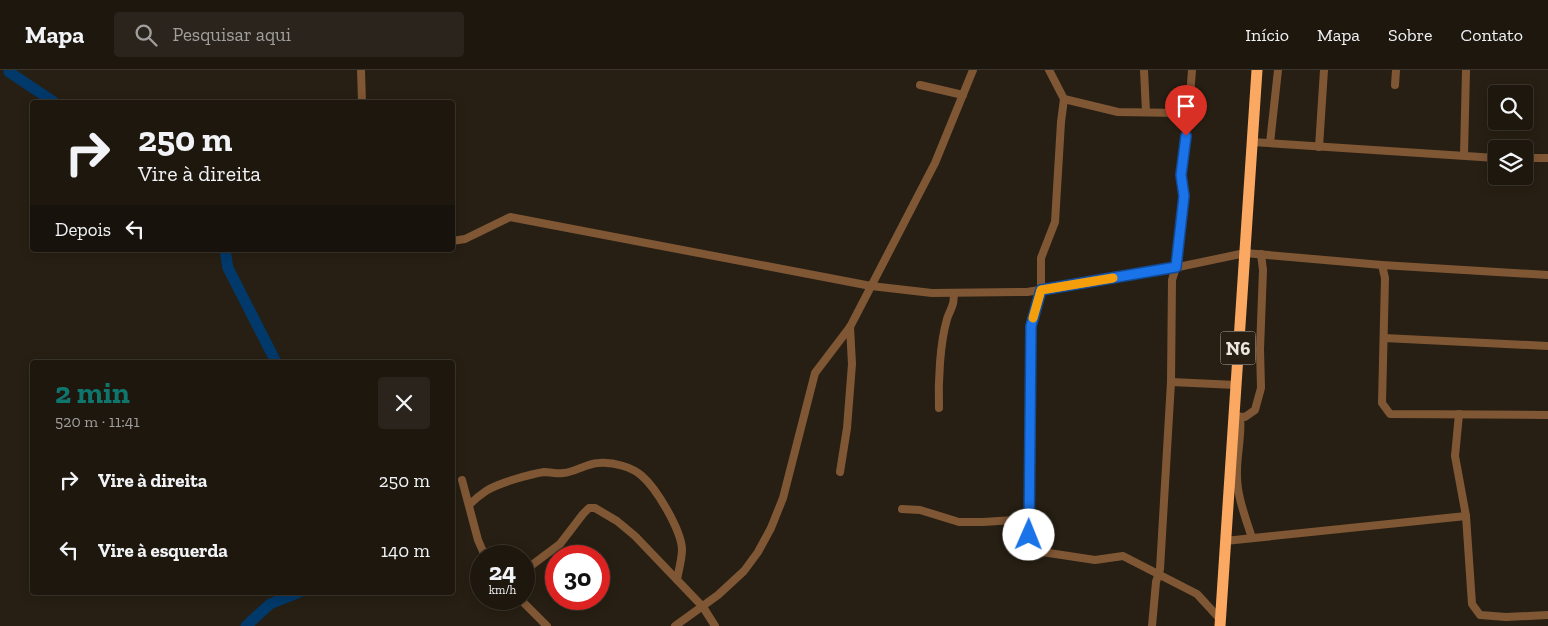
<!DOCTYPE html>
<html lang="pt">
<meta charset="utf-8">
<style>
body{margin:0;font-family:"Zilla Slab",serif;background:#2a241c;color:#f1f3f6;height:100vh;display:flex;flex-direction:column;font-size:19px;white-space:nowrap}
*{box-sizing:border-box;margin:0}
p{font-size:16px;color:#a09f9e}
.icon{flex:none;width:28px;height:28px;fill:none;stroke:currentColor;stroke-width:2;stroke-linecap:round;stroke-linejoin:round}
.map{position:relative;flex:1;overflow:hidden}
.details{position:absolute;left:30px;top:290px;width:425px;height:235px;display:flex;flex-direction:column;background:#1d170e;border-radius:5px;box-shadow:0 2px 12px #0003,0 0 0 1px #3b362e}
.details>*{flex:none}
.top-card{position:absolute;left:30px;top:30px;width:425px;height:152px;border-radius:5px;box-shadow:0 2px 12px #0003,0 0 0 1px #3b362e;background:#1d170e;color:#f1f3f6;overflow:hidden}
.buttons{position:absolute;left:1488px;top:15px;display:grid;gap:10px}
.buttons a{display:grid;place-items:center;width:45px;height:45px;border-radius:5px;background:#1d170e;box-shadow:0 2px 12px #0003,0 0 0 1px #3b362e;font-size:25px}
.speed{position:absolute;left:470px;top:475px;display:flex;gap:10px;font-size:25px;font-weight:700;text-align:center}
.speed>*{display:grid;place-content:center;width:65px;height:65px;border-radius:50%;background:#1d170e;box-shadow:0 2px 12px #0003,0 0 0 1px #3b362e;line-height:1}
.speed small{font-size:12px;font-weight:400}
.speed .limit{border:8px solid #d22;background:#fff;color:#111}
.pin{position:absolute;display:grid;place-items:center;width:42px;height:42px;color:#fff;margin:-51px -21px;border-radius:50% 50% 50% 0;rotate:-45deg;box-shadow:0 0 5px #0007}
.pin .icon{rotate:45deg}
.me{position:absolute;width:55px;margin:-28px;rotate:1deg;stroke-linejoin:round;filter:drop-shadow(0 0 4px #0008)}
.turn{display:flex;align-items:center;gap:18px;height:105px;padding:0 25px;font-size:22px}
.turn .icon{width:65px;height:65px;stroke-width:2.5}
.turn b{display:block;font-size:35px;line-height:42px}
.then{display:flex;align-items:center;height:48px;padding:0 25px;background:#0003;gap:10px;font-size:19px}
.round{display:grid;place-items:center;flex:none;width:52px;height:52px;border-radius:5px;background:#2a241c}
.summary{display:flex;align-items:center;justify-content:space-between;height:85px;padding:0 25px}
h1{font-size:30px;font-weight:800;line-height:38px;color:#0f766e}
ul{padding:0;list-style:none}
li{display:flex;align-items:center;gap:15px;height:70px;padding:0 25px}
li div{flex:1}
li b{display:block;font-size:19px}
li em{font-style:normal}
header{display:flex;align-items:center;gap:30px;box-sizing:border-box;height:70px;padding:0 25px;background:#1d170e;border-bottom:1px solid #3b362e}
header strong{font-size:24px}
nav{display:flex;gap:28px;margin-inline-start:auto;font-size:18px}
.search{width:350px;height:45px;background:#2a241c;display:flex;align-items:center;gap:12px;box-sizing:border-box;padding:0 18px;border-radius:5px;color:#a09f9e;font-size:19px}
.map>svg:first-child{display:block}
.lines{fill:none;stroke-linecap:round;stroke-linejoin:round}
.river{stroke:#00396a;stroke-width:11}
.minor{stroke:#805735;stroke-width:8}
.highway{stroke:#faa862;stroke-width:11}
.route-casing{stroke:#114b97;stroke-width:12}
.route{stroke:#1a73e8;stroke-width:9}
.slow{stroke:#f59e0b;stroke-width:9}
.labels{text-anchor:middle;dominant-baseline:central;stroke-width:5;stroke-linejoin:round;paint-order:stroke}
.shield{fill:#271f13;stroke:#b1aba2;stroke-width:1}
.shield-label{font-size:19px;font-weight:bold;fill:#ece7df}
</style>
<header>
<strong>Mapa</strong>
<div class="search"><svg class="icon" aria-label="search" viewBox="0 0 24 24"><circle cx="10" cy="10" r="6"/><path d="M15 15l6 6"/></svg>Pesquisar aqui</div>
<nav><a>Início</a><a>Mapa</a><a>Sobre</a><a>Contato</a></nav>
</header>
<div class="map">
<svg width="1548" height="556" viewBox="0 0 1548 556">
<rect width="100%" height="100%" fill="#271f13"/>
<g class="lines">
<!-- river -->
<g class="river">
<path d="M9,0V2L54,32"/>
<path d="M225,180L228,198L276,292"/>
<path d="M246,556L270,534L300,522"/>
</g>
<!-- minor -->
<g class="minor">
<path d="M361,0L362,32"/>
<path d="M1049,0L1064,29L1118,42L1179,43L1189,40L1192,0"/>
<path d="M1144,0L1146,42"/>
<path d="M920,15L963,25"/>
<path d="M1395,15L1396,0"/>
<path d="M1064,29L1061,52L1055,152L1041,188V220L1031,256L1029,480L1095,490L1123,486L1197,524L1220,549"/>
<path d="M1252,72L1496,88"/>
<path d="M1270,73L1278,0"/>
<path d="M1319,77L1324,0"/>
<path d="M1464,85L1466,0"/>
<path d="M1524,88H1548"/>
<path d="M452,171L465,169L510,147L871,216L932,223L1027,222L1164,200L1245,183L1382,195L1548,205"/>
<path d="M1382,195L1385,208L1382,333L1390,344L1548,345"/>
<path d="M1384,268L1548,276"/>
<path d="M1171,312L1236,315"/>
<path d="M939,338C938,312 940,273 947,249C950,240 956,232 953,223"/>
<path d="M1459,344L1455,386L1466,446L1472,534L1480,545L1506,547L1548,545"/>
<path d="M1233,346L1245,347L1255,340L1261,318L1260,279L1263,200L1261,184"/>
<path d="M1240,347C1242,365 1237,382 1237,401C1236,424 1245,446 1252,468"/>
<path d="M840,402L847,358L852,294L850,257"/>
<path d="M462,410L478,470L485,486"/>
<path d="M469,435C474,430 480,425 486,421C498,413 531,404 544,402C551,402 557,404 563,403C576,402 587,393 599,393C614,392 632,397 642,406C657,419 681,460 682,479C682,489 679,499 677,509"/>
<path d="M902,439L920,440L959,452H983L1029,449"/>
<path d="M1225,471L1466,446"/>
<path d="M524,501L560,474L583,444L589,438H595L617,451L635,466L703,537L715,556"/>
<path d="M520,529L547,556"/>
<path d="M675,556L718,525L744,501L758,482L771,458L783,428L815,303L850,257L935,93L973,0"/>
<path d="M1152,556L1156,512L1160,499L1171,312L1172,210L1176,197L1184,126L1181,105L1189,40"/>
</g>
<!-- highway -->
<path class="highway" d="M1220,556L1257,0"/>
</g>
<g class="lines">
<!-- route casing -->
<g class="route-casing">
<path id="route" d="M1029,465L1031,256L1041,220L1176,197L1184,126L1181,105L1186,66"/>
</g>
<!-- route -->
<use href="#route" class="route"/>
<!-- slow -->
<path class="slow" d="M1033,248L1041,220L1113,208"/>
</g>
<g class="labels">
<!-- shield labels -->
<rect class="shield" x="1220.5" y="261.5" width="35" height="33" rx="4"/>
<g class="shield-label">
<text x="1238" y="278">N6</text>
</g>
</g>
</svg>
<div class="buttons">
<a><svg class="icon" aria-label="search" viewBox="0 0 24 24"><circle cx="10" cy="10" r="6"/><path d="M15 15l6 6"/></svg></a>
<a><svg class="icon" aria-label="layers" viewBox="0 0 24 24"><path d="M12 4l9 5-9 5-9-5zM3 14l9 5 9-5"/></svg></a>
</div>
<div class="speed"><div>24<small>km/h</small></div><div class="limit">30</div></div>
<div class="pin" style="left:1186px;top:66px;background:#d93025"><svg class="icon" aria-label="arrive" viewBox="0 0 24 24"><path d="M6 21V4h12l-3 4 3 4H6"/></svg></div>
<svg class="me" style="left:1029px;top:465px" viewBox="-20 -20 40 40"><circle r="19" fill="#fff"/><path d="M0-13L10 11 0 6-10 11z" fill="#1a73e8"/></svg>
<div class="top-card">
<div class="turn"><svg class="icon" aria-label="right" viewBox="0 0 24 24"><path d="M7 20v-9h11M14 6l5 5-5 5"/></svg><div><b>250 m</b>Vire à direita</div></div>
<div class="then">Depois<svg class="icon" aria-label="left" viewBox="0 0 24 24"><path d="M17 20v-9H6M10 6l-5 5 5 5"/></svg></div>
</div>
<section class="details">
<div class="summary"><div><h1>2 min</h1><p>520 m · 11:41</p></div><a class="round"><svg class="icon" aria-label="close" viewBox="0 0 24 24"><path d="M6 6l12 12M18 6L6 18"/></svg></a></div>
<ul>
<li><svg class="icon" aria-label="right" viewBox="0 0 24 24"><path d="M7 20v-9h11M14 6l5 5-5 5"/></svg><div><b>Vire à direita</b></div><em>250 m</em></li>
<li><svg class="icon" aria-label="left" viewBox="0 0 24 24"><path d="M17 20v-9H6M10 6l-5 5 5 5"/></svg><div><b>Vire à esquerda</b></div><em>140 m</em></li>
</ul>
</section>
</div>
